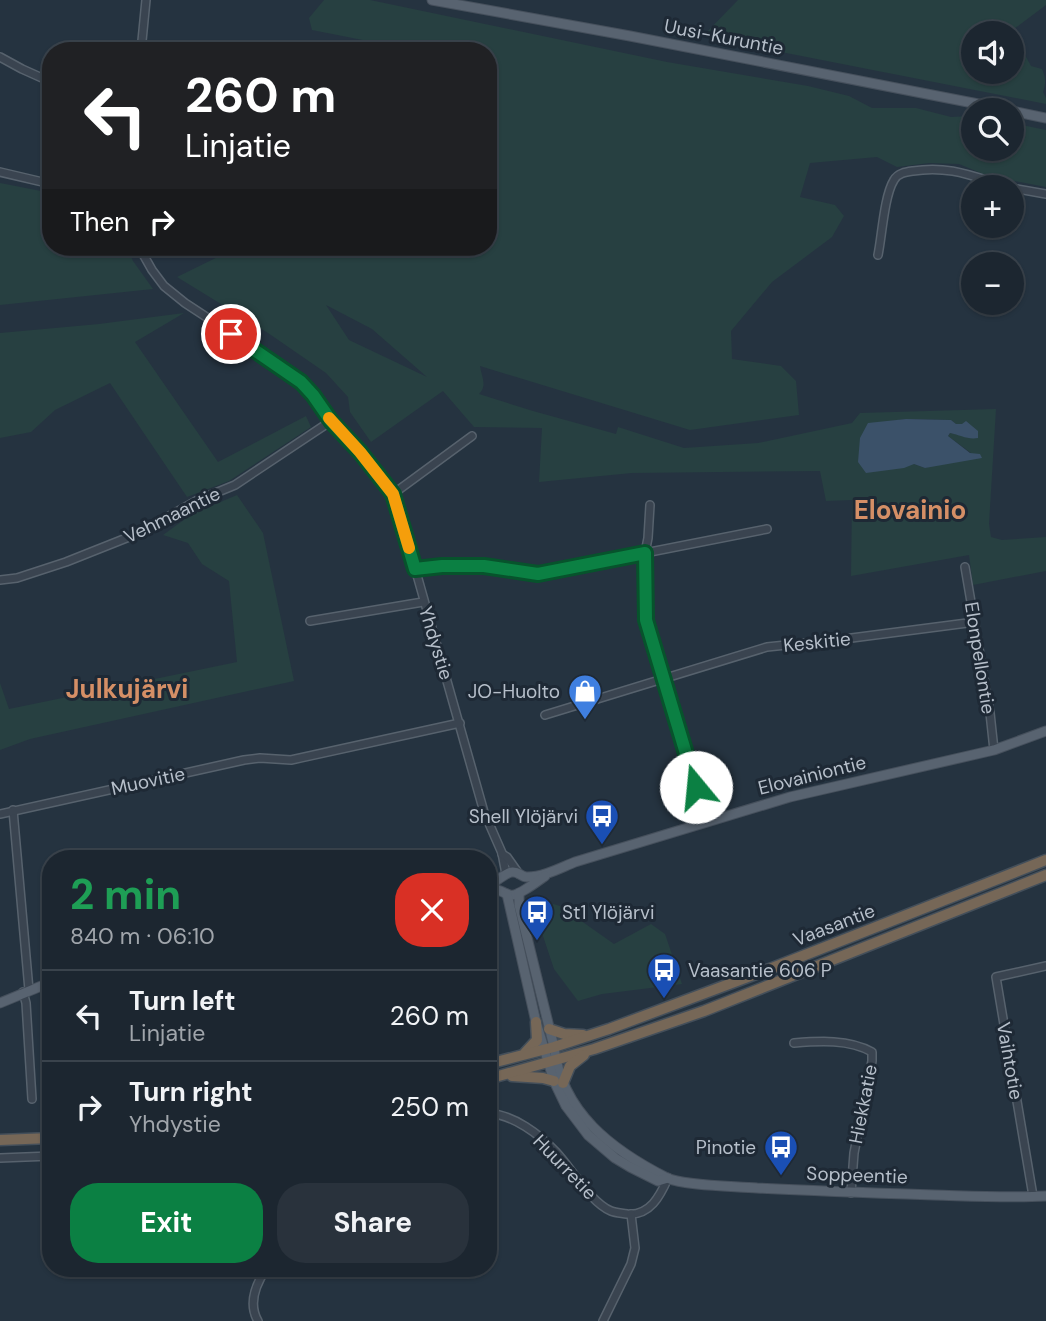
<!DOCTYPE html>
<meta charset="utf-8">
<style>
body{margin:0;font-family:"DM Sans",sans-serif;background:#29323c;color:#f1f3f6;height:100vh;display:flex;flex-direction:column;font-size:26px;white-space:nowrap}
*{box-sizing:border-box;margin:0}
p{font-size:23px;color:#a0a5ab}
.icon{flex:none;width:38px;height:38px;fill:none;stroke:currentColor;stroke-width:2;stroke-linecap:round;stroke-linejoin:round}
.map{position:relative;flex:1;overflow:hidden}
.details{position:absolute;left:42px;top:850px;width:455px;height:427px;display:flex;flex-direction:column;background:#1c2630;border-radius:28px;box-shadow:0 2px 5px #0004,0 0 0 2px #3a434c}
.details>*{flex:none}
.top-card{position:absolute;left:42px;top:42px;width:455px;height:214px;border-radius:28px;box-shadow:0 2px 5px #0004,0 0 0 2px #3a434c;background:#202124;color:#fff;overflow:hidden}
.buttons{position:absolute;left:961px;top:21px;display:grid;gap:14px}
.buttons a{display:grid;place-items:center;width:63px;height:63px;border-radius:50%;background:#1c2630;box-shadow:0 2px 5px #0004,0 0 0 2px #3a434c;font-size:35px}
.pin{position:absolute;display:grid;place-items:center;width:60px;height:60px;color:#fff;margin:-30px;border:4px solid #fff;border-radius:50%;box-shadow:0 2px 7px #0007}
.me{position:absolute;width:77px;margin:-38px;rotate:343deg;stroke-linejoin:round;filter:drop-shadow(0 0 5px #0008)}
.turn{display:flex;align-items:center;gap:24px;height:147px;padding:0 28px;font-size:32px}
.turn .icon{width:91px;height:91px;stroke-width:2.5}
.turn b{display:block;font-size:49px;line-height:60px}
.then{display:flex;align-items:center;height:66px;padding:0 28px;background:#0003;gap:14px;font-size:26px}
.round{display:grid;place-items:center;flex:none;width:74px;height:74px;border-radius:28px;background:#29323c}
.head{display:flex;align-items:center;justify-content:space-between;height:119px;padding:0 28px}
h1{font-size:42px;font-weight:700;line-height:52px;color:#1e9e55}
.button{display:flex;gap:14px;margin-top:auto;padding:14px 28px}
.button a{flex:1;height:80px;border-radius:28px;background:#0b8043;color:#fff;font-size:28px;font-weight:700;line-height:80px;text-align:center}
.button a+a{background:#29323c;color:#f1f3f6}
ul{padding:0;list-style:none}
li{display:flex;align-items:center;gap:21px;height:91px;padding:0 28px;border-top:2px solid #3a434c}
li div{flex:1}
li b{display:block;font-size:26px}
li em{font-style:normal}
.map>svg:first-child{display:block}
.green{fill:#274041;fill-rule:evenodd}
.water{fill:#3b5169}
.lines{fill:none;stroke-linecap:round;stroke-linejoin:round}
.minor-casing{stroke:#57626d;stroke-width:10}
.major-casing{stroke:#46505c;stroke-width:11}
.highway-casing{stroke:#444f5a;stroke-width:13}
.minor{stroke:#3a4450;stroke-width:7}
.major{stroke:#586370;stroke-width:9}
.highway{stroke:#766757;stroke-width:10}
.route-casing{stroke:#07532c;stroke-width:18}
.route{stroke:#0b8043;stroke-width:12}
.slow{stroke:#f59e0b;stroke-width:12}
.labels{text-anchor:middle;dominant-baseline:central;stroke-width:6;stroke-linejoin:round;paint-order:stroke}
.street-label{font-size:19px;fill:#b6bfca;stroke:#1e2935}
.poi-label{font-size:19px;fill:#b6bfca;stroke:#1e2935;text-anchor:end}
.district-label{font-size:26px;font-weight:bold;fill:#d58f66;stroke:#1e2935}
</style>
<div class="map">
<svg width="1046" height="1321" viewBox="0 0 1046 1321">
<rect width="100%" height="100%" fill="#253340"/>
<!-- green -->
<g class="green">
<path d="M324,0H370L667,62L808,86L849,96L872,108H916L951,117L973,116V149H1012V123L1046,130V187L988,176L959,164L929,163L897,167L877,157L810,163L800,197L835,205L844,216L832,237L772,282L731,331L732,359L781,366L796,381L799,415L690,430L480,366C481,376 488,385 479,394L533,411L616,434L618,427L684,448L758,443L852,423L860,413L996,409L989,524L991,537L1002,540L1046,537V571L973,585L969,555L851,576L852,500L826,501L820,471L632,473L539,482L542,428L474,427L443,391L371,442L350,412L348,397L326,373L268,333L177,277L238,247H488V51H388V45L312,30L309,18ZM326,305L372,329L427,377L349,340ZM906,419L951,420L956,424H962L960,435L950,433L948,436L971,453L925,468L914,464L868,424Z"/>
<path d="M738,0H1046V5L1014,29V35L1031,66L1042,69C1046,78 1046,83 1043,92L1046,98V104L699,36L705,34ZM973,33H1012V72H973Z"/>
<path d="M0,183L51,193V247H127L133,261L153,289L0,305Z"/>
<path d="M184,313L135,342L218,462L306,416L311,427L229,481L187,497L110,383L55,410L31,432L0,438V333L99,324Z"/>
<path d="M237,495L263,533L294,681L30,739L0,750V683L9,709L237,662L229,581L202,564L188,543L163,535L192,514Z"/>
<path d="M530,897L560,906L614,944L651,924L665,934L682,984L602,994L578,1001L554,969Z"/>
</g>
<!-- water -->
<path class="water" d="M906,419L951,420L956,424H962L966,421L978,431V438C968,440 960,435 950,433L948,436L970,453L980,454L982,458L925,468L914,464L904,468L866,473L858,462L860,438L868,423Z"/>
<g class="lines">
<!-- minor casing -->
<g class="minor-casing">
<g id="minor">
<path d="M141,51L146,0"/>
<path d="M0,57L22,69L51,82"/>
<path d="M0,172L51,184"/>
<path d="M1012,188L1046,194"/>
<path d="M139,247L152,270L164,286L185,303L278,364L301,382L313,395L331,421L360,452L393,494L400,515L484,812L502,853L506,874"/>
<path d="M878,255C882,236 884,196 894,180C898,173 906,172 913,171C950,165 974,177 1009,187"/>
<path d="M393,494L472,436"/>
<path d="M650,505L648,538L645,553L646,620L662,680L707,822"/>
<path d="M965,567L990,713L994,750"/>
<path d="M415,569L442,566L484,567L538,574L767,529"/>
<path d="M0,580L17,578L66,562L139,533L196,501L235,485L331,421"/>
<path d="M310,621L423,602"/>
<path d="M545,715L767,647L844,639L975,622"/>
<path d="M13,810L29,990"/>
<path d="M0,814L244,760L260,758L291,760L460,723"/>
<path d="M502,854L507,857L519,874"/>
<path d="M23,992L26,1003L32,1099"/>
<path d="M794,1043C819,1041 849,1039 872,1052V1061L854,1153L851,1193"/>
<path d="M488,1113C514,1115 539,1134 556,1152C572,1169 591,1203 611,1211C616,1213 622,1213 627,1214C650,1216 660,1196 668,1178"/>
<path d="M0,1158L51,1156"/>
<path d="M1033,1196L996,977L1046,966"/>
<path d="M258,1321C248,1304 256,1284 266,1269"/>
<path d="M603,1321L631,1264L635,1248L631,1214"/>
</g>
</g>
<!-- major casing -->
<g class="major-casing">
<g id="major">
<path d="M432,0L630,36L1009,110"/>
<path d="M1012,111L1046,118"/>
<path d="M488,886C494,883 507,872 512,872C519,871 520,877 527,877C544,877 560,868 575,862L790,797L994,750L1046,731"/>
<path d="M488,889C502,889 500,892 510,895C517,897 538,881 545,876"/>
<path d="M519,893V905L554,1047C562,1113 612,1150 667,1178C685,1186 736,1186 757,1188C816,1191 875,1193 934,1195C971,1196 1008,1198 1046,1196"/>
<path d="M507,894L536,1022L554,1081L566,1106L588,1135L615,1158L630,1167L658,1181L668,1178"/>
<path d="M0,1003L51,982"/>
</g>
</g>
<!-- highway casing -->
<g class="highway-casing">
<g id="highway">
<path d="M549,1029L564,1034L583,1035"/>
<path d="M525,1053L537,1040L536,1022"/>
<path d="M488,1064L554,1047L609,1029L772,968L1046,860"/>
<path d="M512,1076L543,1078L554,1081"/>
<path d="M488,1079L594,1049L704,1011L1046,875"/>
<path d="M563,1083L570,1066L584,1055"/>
<path d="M0,1140L51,1138"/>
</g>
</g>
<!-- minor -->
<use href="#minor" class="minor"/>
<!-- major -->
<use href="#major" class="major"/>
<!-- highway -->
<use href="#highway" class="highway"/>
</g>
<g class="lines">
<!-- route casing -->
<g class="route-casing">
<path id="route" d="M231,334L301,382L313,395L331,421L360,452L393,494L415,569L442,566H484L538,574L645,553L646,620L696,787"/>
</g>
<!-- route -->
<use href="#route" class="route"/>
<!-- slow -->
<path class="slow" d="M329,418L360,452L393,494L409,548"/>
</g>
<!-- icons -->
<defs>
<g id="shop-pin" transform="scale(1.75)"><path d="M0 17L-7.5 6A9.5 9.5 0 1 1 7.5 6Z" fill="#3f7fe0" stroke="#1e2935"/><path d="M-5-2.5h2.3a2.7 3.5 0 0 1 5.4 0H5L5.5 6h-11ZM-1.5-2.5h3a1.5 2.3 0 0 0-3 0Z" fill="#fff"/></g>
<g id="bus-pin" transform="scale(1.75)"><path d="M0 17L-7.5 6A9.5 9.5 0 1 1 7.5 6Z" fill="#1a4fb4" stroke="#1e2935"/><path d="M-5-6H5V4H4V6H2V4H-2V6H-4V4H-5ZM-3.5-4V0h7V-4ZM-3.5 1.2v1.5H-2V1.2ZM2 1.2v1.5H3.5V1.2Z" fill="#fff"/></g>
</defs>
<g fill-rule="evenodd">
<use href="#shop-pin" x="585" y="691"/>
<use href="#bus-pin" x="602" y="816"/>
<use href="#bus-pin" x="537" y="912"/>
<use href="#bus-pin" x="664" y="970"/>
<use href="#bus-pin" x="781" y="1147"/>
</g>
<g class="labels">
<!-- street labels -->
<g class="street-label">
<text transform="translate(724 37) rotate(11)">Uusi-Kuruntie</text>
<text transform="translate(172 515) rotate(-26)">Vehmaantie</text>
<text transform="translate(817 642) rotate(-6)">Keskitie</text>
<text transform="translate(436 643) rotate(73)">Yhdystie</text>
<text transform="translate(980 658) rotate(81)">Elonpellontie</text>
<text transform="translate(812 775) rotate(-14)">Elovainiontie</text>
<text transform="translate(148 781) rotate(-12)">Muovitie</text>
<text transform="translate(834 925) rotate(-21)">Vaasantie</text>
<text transform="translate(1010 1061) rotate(80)">Vaihtotie</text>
<text transform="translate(863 1104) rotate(-79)">Hiekkatie</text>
<text transform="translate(565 1167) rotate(46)">Huurretie</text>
<text transform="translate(857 1175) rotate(2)">Soppeentie</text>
</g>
<!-- poi labels -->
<g class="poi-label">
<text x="560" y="691">JO-Huolto</text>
<text x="578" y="816">Shell Ylöjärvi</text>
<text x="562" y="912" text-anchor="start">St1 Ylöjärvi</text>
<text x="688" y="970" text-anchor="start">Vaasantie 606 P</text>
<text x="756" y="1147">Pinotie</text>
</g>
<!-- district labels -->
<g class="district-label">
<text x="910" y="510">Elovainio</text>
<text x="127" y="689">Julkujärvi</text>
</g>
</g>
</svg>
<div class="buttons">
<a><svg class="icon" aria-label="sound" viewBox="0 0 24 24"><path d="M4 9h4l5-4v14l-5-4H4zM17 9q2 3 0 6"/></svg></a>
<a><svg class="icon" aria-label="search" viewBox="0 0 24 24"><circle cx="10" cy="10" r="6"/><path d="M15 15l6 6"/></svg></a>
<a>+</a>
<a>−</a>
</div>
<div class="pin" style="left:231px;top:334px;background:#d93025"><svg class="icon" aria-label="arrive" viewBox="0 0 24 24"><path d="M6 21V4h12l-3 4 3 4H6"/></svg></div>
<svg class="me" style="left:696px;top:787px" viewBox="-20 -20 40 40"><circle r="19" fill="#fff"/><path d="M0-13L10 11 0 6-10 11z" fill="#0b8043"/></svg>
<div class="top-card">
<div class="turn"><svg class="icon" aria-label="left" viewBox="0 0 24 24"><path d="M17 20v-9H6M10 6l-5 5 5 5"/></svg><div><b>260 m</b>Linjatie</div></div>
<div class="then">Then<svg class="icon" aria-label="right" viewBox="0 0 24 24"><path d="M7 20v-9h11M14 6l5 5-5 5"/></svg></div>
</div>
<section class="details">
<div class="head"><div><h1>2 min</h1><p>840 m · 06:10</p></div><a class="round" style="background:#d93025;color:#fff"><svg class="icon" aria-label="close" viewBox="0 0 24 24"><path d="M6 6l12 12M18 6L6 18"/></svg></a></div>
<ul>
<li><svg class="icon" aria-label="left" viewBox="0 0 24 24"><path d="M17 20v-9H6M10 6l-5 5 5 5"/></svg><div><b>Turn left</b><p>Linjatie</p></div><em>260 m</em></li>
<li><svg class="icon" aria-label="right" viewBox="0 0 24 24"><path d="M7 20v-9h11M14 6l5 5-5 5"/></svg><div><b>Turn right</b><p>Yhdystie</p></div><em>250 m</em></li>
</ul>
<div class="button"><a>Exit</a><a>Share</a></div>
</section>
</div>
